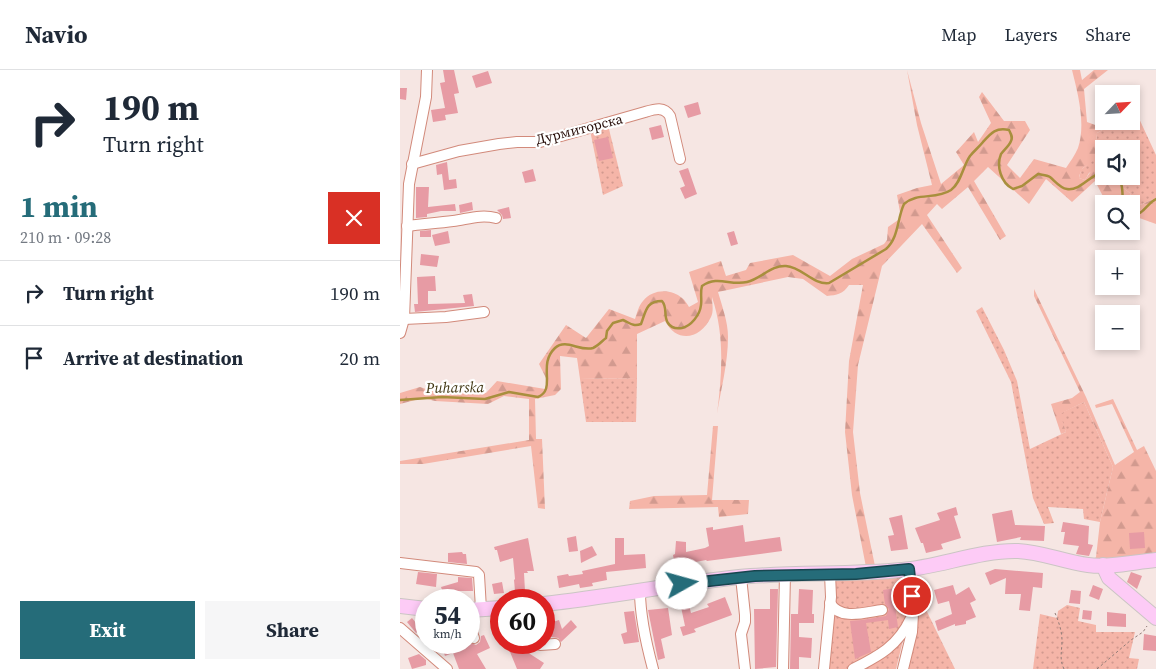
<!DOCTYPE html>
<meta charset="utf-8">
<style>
body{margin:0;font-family:"Source Serif 4",serif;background:#f6f6f7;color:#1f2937;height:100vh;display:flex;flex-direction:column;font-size:19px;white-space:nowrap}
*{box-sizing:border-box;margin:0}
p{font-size:16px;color:#747a83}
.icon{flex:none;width:28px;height:28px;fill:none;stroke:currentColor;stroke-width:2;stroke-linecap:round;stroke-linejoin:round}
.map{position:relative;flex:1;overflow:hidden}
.side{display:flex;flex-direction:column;background:#fff;width:400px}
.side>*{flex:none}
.top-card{background:#fff;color:#1f2937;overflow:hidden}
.needle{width:32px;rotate:65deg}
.controls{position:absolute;left:695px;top:15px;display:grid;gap:10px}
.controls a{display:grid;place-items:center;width:45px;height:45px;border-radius:0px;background:#fff;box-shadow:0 2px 8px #0003;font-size:25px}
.speed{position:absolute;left:15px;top:519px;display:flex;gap:10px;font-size:25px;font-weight:700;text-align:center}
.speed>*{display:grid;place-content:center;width:65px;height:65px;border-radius:50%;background:#fff;box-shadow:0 2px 8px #0003;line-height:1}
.speed small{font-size:12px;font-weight:400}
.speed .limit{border:8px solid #d22;background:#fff;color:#111}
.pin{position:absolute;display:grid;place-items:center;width:42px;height:42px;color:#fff;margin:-21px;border:2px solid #fff;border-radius:50%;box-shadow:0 1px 5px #0007}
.me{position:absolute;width:55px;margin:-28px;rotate:83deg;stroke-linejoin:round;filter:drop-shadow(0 0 4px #0008)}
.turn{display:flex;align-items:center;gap:18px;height:105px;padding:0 20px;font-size:22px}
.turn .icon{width:65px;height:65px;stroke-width:2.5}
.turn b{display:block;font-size:35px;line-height:42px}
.round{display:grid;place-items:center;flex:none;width:52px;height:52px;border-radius:0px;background:#f6f6f7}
.head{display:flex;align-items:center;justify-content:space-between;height:85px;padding:0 20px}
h1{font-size:30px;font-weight:700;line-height:38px;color:#256c79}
.cta{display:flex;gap:10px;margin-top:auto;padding:10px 20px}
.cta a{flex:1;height:58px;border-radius:0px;background:#256c79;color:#fff;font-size:20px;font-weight:700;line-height:58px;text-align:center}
.cta a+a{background:#f6f6f7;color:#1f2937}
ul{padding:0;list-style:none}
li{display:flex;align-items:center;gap:15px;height:65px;padding:0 20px;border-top:1px solid #e0e1e3}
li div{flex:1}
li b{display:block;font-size:19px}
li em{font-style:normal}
header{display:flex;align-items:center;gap:30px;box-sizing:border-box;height:70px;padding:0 25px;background:#fff;border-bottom:1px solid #e0e1e3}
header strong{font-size:24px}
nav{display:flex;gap:28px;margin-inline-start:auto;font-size:18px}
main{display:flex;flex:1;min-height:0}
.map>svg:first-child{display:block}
.grass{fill:url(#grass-dots)}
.forest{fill:url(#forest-firs)}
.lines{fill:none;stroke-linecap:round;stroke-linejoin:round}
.stream{stroke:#a88f3d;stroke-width:2.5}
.building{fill:#e79ba4}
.minor-casing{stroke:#d28a7b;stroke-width:12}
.major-casing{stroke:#cbc5c4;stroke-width:16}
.path{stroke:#8f7a76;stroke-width:1;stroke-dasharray:2.5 2.5;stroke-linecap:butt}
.minor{stroke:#fff;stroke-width:10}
.major{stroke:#fdcbf6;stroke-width:14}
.route-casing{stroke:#18464f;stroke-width:12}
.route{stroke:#256c79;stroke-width:9}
.labels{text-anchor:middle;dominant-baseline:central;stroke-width:4.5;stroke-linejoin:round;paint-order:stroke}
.street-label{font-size:14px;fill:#270d08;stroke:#fff}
.water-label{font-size:15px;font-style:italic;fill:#433814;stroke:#fff}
</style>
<header>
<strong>Navio</strong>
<nav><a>Map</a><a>Layers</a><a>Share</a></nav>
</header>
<main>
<section class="side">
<div class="top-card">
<div class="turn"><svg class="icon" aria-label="right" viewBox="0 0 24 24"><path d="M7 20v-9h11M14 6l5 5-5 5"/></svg><div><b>190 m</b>Turn right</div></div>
</div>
<div class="head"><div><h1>1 min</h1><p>210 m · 09:28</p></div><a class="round" style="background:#d93025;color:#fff"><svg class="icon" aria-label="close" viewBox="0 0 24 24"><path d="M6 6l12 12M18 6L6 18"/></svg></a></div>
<ul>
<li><svg class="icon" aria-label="right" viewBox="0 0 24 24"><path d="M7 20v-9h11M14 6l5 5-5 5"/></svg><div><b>Turn right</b></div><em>190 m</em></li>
<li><svg class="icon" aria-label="arrive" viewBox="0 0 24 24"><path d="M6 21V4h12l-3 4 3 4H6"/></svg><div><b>Arrive at destination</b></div><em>20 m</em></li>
</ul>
<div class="cta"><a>Exit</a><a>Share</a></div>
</section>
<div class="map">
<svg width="756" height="599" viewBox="0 0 756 599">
<defs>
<pattern id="grass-dots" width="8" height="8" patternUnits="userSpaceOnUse" patternTransform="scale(1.25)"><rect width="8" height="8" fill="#f5b5a8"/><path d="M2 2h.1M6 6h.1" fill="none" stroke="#d29a8f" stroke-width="1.8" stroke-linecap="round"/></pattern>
<pattern id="forest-firs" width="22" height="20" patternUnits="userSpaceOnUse" patternTransform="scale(1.25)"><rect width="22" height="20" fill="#f5b5a8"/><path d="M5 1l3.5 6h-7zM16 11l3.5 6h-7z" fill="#d29a8f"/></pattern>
</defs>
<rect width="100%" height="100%" fill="#f6e6e3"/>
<!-- grass -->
<g class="grass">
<path d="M736,42L756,85V128L740,135L733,133L730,123L722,117L723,108L725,106H731V102L734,99L731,93V79H704V96H700L689,103L685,110L679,108L681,100C695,89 696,80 697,63L718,51H731V44Z"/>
<path d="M208,55L223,116L203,125L190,60Z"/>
<path d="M582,237L604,280L617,311L630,379L666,362L659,344L684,332L713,397L700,452L684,449L683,439L648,437L654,453L644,454L633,428L611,312L576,241Z"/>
<path d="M237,308L236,352H186L180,309Z"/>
<path d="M502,506L507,533L503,570L496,599H426L431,510Z"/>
<path d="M511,509L555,599H505Z"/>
<path d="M667,535L680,538L678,551L696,555V562H735L729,588L739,589L737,599H633L640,544L657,548L658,541Z"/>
</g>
<!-- forest -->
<g class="forest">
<path d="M507,0L521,53L541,114L564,95L556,82L574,62L578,72L591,53L579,27L582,22L604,51H625L630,60L607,95L620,108L634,89L666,98C670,92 675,85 678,78C686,54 678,24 672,0H680L682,10L694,0H708L684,19L687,52L698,56L707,51H718L697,63C696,71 698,82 694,89C688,98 682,93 679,108L685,110C690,103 693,95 704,96V106H725L723,108L722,117L730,123L733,133L740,135L756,128V154L731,145V134H707L695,111L672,132L646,109L629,134L588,97L574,111L606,166L600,170L568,117L542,139L537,134L527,145L562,198L557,203L522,154L482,196L458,295L453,362L460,423L475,496L466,497L452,425L445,362L449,291L463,215H449C443,224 437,225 427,226L403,209L388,207L318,222C322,236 328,252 328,267C328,293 321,319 317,344C322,304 325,266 312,227C312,233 314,241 311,247C301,269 277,274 265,251L237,264V308L180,309L177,288L160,286L161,319L155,325L135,329L136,369H142L145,439L138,438L131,376L23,394H0V391L129,370V329L104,326L88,334L35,331L23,328L0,334V323L20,317L32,321H46L63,315L86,323L97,311L145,319L147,310L139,294L166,255L186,268L209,239L235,249C237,243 239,235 243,231C252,219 271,218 282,228C285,230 287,234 289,237L298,232L289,202L321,191L326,206L346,200L350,193L393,185L430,206L452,189L484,174L487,170L488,157L501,148L497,125L517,118L532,115L517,55Z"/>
<path d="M634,219L686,327L715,395L734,382L712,334L696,338L695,335L713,329L737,380L744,376L756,401V484L692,492L696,487L700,452L713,397L684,332L660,344L666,362L661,364L651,334L672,328L680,322L634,226Z"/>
<path d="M313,356H318L312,430H349L348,444L319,447L318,437L229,439L230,431L254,426L307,425Z"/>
</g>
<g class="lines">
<!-- stream -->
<g class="stream">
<path d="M716,106C724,112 722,124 723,134"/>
<path d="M731,146C744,145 746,134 756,129"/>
<path d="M0,330L42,327L85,329L109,322L138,327C157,319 137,295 155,278C166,268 180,282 193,278C198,276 202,271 206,268L207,261L213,253L223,250C230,253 233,257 241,254C246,241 246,231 262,231C268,238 263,246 268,253C271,258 276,259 282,258C291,256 300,245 301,235C302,229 300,223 302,216C318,205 330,216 347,212C361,209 371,195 386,196C402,197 413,215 429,213L486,179C499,167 497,149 504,134C517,122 536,130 551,120C561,113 563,96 570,86C574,81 579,77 583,72C591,63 596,57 609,60C611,64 613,67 611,71C609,76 604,80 601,84C596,96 601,113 613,119L622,116L638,104C643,105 647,105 650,107C655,111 660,118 667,119C681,121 690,104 704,102"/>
</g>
</g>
<!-- building -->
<g class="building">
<path d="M43,0H54L59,23L54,24L58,43L45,45L46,50L33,52L31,40L45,38L40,13L45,12Z"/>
<path d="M88,1L92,13L76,18L72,6Z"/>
<path d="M0,18H7L6,30L0,29Z"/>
<path d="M298,32L301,44L288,48L284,36Z"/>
<path d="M261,55L264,67L252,70L249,58Z"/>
<path d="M208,67L213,88L199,91L194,70Z"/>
<path d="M47,92L49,110L56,109L57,118L44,120L42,104L37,105L36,95Z"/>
<path d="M288,98L297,124L285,129L280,118L285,116L279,101Z"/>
<path d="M133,99L136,111L125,113L122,102Z"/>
<path d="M16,117H29L28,137L55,134L56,141H41L27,144V147L16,148Z"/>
<path d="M72,132L73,140L60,143L59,135Z"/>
<path d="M109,137L111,148L103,149L102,145L97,140Z"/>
<path d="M31,160V167H20V161Z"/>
<path d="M48,161L50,173L35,176L32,165Z"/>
<path d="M334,161L338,174L331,176L327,163Z"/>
<path d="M21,184L39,186L37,197L20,195Z"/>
<path d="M35,206L36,221H28V234L65,233L63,225L72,224L74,236L15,242L14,234H18L17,207Z"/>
<path d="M556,437L558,445L554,446L561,468L541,474L543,479L526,483L523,473H521L515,458L540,450L537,443Z"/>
<path d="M612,440L615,455L645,456L644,471L620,470L621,467L597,472L592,444Z"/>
<path d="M502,445L508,479L491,481L488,466L494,465L489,448Z"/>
<path d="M663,452L689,456L688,474L693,475L689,486L676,484L679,476L663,474L665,462H661Z"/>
<path d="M343,455L345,472L380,467L382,481L307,491L306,490L275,496L273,485L275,484L276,471L286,472V482L305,478L309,476L306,458L313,457V460Z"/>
<path d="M744,462L745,478L730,479L729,463Z"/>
<path d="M176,466L178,481L169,482L167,468Z"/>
<path d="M128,468L134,501H127L128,503H124L125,521H115L114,510L115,509L113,488L100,492L97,480H95L94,477Z"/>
<path d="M215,468H224V485L245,484L246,498L206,502L207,510L192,513L193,516L180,518L179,514L159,518L157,506L168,504L169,506L183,504L182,501L215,494Z"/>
<path d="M192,476L197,485L181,493L180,481Z"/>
<path d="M62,482L63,484H66L67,494L48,492V483Z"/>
<path d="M595,499L643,503L642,518L633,517L630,541L619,540L621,524H605L606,508L590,515L585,503Z"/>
<path d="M18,502L37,504L36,517L16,514Z"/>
<path d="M731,502L742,506L737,519L727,512Z"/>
<path d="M58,507L72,508L73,521H59L44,526L41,517L58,512Z"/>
<path d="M102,512L104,523L94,524L92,514Z"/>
<path d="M553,515L556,525L569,517L576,530L570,533L576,547L566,551V554L555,556V554L538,561L535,551L552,544L549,531L538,534L534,520Z"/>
<path d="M693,515L703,519L699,530L689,526Z"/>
<path d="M502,517L505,534L495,536L498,557L489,559L488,550L466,553L471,582L455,589L450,551L462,550L486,546L489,539L485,534L483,520Z"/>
<path d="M370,519H378L376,597L355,599L354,539H370Z"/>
<path d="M399,519L413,520L412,544H414V553H399V567L412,568L411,588L399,587V599H390L391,544H398Z"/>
<path d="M671,520L681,521L680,534L669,533Z"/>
<path d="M325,527L332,545L294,559L296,562L283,566L280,557L285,556L281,537L289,535L291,543L309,537L307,534Z"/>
<path d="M268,538L272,565L261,569L265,588L258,590L248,540Z"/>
<path d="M683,540L692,541L691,550L682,549Z"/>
<path d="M234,541L239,572L224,574L221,564L227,562L224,542Z"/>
<path d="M707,542L726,544V557L707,556Z"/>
<path d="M12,548L21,559L16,563L7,552Z"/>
<path d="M159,550L162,559L171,550L177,557L161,572L158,568L151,567L147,554Z"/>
<path d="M744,564L756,566V581L743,580Z"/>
<path d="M84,565L90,578L77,584L86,599H59L53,583L45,586L40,572H69L76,575L80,572L81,566Z"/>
<path d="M106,572H128L130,577L124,580L144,593L140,599H117Z"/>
<path d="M19,584L26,590V595L12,599L8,588Z"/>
</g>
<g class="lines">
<!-- minor casing -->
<g class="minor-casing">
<g id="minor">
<path d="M12,94L59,81L99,74L117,72H140L245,42C255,39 264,36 270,46L280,89"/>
<path d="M7,156C22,154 38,153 53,151C68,149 81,144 96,148"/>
<path d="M4,249L46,247L84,242"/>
<path d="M0,263L4,249L9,114L26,27L27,0"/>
<path d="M0,493L76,502L79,505L81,539"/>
<path d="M341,507L345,545V552L341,564L345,599"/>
<path d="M240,521C240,547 246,573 253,599"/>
<path d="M430,533C440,551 466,542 482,540"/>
<path d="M69,555L74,568"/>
<path d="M0,558L47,599"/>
<path d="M140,572V575L155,574"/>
<path d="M383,599L385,504"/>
<path d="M424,599L431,527L430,504"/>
<path d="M453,599C479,586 498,576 511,548"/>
<path d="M503,599L512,562L513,544L509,499"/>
</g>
</g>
<!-- major casing -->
<g class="major-casing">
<g id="major">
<path d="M703,495L709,508L756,548"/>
<path d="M144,534C209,527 274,514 339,507C393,502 448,505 502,500C540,497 579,480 618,481C642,482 664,492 688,495C710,498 734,492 756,490"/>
<path d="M0,536L26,539"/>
<path d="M69,540L101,538"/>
</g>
</g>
<!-- path -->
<g class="path">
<path d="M655,543C659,552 662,562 662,571C662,581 659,589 664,599"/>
<path d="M697,599L731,570L743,562L747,556"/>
</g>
<!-- minor -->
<use href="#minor" class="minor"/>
<!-- major -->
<use href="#major" class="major"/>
</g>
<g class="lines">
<!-- route casing -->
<g class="route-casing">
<path id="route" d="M282,514L355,506L456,504L509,499L512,526"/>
</g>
<!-- route -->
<use href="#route" class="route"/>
</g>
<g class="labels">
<!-- street labels -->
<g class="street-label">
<text transform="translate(179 59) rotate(-14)">Дурмиторска</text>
</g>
<!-- water labels -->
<g class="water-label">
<text transform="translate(55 317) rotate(-1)">Puharska</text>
</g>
</g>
</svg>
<div class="controls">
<a><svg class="needle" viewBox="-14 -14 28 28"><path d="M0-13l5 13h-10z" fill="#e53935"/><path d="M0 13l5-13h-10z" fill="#747a83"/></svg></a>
<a><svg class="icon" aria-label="sound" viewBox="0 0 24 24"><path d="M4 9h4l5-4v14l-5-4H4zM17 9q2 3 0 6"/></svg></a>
<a><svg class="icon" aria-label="search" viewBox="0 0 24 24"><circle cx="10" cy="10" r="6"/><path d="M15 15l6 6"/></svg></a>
<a>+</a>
<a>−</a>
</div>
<div class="speed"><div>54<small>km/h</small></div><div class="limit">60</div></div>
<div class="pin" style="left:512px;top:526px;background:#d93025"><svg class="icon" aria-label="arrive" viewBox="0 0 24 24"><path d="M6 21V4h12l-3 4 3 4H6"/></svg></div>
<svg class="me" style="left:282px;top:514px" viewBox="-20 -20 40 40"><circle r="19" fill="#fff"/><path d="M0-13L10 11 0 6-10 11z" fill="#256c79"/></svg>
</div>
</main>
